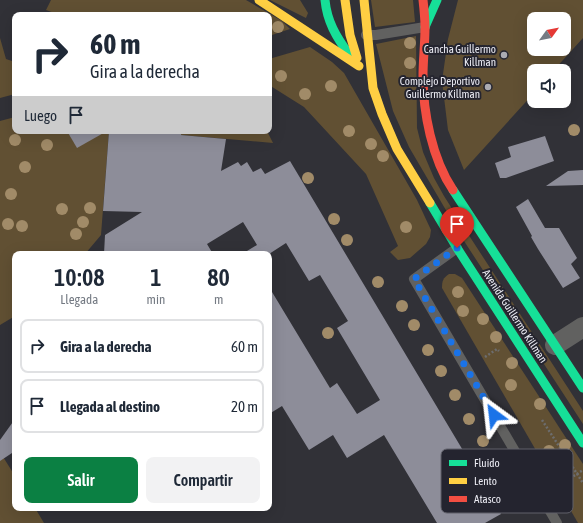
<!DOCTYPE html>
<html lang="es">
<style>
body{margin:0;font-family:"Asap Condensed",sans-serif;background:#f2f2f3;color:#1f2937;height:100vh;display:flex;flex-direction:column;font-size:15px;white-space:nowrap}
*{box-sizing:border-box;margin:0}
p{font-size:13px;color:#747a83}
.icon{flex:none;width:22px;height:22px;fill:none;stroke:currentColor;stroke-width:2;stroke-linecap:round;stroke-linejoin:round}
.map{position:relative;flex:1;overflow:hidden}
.drawer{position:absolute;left:12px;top:251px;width:260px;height:260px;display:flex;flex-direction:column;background:#fff;border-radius:8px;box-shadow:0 4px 16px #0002}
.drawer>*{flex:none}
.banner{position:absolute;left:12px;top:12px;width:260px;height:122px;border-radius:8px;box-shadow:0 4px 16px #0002;background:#fff;color:#1f2937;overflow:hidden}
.needle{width:26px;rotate:57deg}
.fabs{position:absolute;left:527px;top:12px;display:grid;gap:8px}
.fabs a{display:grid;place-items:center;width:44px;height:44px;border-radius:8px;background:#fff;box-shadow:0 4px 16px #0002;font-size:20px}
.pin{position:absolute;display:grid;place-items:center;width:34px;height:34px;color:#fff;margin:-41px -17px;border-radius:50% 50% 50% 0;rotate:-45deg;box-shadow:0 0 4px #0007}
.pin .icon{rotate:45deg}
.me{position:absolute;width:44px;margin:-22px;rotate:330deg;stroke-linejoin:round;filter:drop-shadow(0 0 3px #0008)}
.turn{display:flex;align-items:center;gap:14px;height:84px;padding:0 12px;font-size:18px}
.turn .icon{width:52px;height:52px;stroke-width:2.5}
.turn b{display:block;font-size:28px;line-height:34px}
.then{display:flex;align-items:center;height:38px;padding:0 12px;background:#0003;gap:8px;font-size:15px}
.eta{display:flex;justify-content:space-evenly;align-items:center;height:68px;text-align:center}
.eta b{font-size:24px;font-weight:600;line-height:28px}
.button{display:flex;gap:8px;margin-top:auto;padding:8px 12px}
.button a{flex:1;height:46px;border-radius:8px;background:#0b8043;color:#fff;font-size:16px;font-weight:600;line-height:46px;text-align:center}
.button a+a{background:#f2f2f3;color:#1f2937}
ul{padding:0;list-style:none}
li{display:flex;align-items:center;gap:12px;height:54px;margin:0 8px 6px;padding:0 4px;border:2px solid #e0e1e3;border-radius:8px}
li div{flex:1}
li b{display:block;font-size:15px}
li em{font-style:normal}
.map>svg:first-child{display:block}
.green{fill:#615033;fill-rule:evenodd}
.building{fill:#8d8d99}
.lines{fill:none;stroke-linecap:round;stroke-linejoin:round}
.path{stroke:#6d6d6e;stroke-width:2.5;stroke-dasharray:2 2;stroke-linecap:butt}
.lane{stroke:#616160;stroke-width:10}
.street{stroke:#616160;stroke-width:20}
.fast{stroke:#16e098;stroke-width:9}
.slow{stroke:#ffcf43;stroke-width:9}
.jam{stroke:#f24e42;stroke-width:9}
.tree{fill:#a18b68}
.route{stroke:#1a73e8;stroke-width:7;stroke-dasharray:0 12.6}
.poi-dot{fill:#ababb2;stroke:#24242f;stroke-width:1.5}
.labels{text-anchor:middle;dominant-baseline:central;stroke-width:4;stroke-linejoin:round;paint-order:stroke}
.poi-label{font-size:11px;fill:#ededf5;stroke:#24242f;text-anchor:end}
.street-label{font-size:11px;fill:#ededf5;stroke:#24242f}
.key{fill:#24242f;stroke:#60606a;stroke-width:1}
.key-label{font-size:11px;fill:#ededf5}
</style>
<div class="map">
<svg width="583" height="523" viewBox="0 0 583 523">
<rect width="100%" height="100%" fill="#313137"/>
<!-- green -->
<g class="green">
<path d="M51,0H246L282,21L290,29L269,36V15H60L46,10Z"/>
<path d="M270,0H300L308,13L306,18Z"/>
<path d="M371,0H413L415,22L375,27Z"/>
<path d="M458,0H583V38L553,71H534V93L464,170L448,130L442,81L448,39ZM534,19H564V49H534Z"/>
<path d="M416,36L417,128L423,152L434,178L444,196L470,237L583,411V424L464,241L409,147L393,111L376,44Z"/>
<path d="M0,38L6,59L15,62V94L0,98Z"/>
<path d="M310,47L332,62L344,73L417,200L431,230L430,237L426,244L410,258L398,260L390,252L398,246L366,174L304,107L269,85V59Z"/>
<path d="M15,117V131H109L101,235L85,254H15V316L0,325V121Z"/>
<path d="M182,131H267L273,143L181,135Z"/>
<path d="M449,274H455L462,278L583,464V523H578L442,288C442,281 443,278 449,274Z"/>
<path d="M0,452L15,476V508H35L44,523H0Z"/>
</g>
<!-- building -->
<g class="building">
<path d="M67,131H107L77,148Z"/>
<path d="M109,131H182L181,135L226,139L221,171L238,162L241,166L247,162L253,172L261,168L265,174L290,161L501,514L485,523H437L384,435L347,458L333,435L309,450L282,406L269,414V287L330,388L337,383L357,414L380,400L337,328L348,321L320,275L309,281L286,243L269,254H242L257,245L243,222L207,244L213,254H104L105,235L142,212L103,211Z"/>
<path d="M545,136L554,161L506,178H500L495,163L511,157L508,147Z"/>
<path d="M583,170V185L546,186L568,171Z"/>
<path d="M528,199L545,228H559L577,258L571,264L580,278L563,288L538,249L531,237L532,236L516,207Z"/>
<path d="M15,419V451L0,461V440Z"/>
</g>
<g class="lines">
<!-- path -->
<g class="path">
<path d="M485,357L497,349L499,351"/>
<path d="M542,420L583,483"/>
<path d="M560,485L583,470"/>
</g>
<!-- lane -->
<g class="lane">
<path d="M366,35H376L425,27"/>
<path d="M457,248L414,279L557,523"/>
</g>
<!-- street -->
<path class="street" d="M555,345L583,327"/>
<!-- fast -->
<g class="fast">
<path d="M325,0C327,21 336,37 349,54"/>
<path d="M425,27L437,0"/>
<path d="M453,190L583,388"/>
<path d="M430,203L457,248L583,443"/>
</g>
<!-- slow -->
<g class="slow">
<path d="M259,0L359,66"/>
<path d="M345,0L350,35L357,58"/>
<path d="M364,0L373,88L382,114L397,149L430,203"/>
</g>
<!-- jam -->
<path class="jam" d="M423,0C424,9 425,18 425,27C425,44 423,60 423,76C423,112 432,159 453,190"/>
</g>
<!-- trees -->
<g class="tree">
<circle cx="278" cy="27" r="6"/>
<circle cx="410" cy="43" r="6"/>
<circle cx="410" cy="63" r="6"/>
<circle cx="281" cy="76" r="6"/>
<circle cx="331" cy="86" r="6"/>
<circle cx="305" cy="94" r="6"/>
<circle cx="574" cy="130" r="6"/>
<circle cx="349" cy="131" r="6"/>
<circle cx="15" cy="140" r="6"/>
<circle cx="371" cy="144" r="6"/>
<circle cx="47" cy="145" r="6"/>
<circle cx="383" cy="156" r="6"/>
<circle cx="25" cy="167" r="6"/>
<circle cx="308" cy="178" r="6"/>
<circle cx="11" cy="194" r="6"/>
<circle cx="90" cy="208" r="6"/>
<circle cx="62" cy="209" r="6"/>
<circle cx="334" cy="219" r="6"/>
<circle cx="83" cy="222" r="6"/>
<circle cx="8" cy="224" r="6"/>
<circle cx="22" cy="226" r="6"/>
<circle cx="406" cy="227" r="6"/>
<circle cx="76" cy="234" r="6"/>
<circle cx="347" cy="240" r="6"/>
<circle cx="378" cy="282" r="6"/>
<circle cx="458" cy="292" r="6"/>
<circle cx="402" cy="306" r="6"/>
<circle cx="463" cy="311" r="6"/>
<circle cx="483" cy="319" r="6"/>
<circle cx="414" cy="325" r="6"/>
<circle cx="328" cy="333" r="6"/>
<circle cx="496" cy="337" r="6"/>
<circle cx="428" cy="350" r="6"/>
<circle cx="512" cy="363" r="6"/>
<circle cx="441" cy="371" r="6"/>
<circle cx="511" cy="385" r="6"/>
<circle cx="455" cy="395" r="6"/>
<circle cx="540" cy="404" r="6"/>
<circle cx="469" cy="419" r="6"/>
<circle cx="483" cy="441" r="6"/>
<circle cx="565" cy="445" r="6"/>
<circle cx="549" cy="451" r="6"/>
</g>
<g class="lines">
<!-- route -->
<path class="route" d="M457,248L414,279L494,415"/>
</g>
<!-- markers -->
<g class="poi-dot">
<circle cx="504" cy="55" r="4"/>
<circle cx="488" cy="87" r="4"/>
</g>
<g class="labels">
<!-- poi labels -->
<g class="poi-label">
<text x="496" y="49">Cancha Guillermo<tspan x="496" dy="13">Killman</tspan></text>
<text x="480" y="81">Complejo Deportivo<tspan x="480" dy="13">Guillermo Killman</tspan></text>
</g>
<!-- street labels -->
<g class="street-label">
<text transform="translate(515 316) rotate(57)">Avenida Guillermo Killman</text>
</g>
</g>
<!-- legend -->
<rect x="441" y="449" width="132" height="64" rx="6" class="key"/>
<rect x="449" y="460" width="18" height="6" fill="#16e098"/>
<rect x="449" y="478" width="18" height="6" fill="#ffcf43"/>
<rect x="449" y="496" width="18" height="6" fill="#f24e42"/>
<g class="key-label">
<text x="474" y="467">Fluido</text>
<text x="474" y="485">Lento</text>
<text x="474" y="503">Atasco</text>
</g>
</svg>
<div class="fabs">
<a><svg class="needle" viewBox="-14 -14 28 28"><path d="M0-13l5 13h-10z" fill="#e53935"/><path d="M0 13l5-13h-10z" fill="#747a83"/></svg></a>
<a><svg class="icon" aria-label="sound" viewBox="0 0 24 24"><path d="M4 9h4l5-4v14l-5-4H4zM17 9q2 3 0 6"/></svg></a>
</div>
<div class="pin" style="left:457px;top:248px;background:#d93025"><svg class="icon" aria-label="arrive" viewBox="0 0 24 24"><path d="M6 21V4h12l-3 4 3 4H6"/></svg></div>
<svg class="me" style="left:494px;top:415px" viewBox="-20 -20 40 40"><path d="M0-17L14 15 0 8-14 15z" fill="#1a73e8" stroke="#fff" stroke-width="4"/></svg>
<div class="banner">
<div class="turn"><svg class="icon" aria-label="right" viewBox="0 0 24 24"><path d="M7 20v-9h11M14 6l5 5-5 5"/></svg><div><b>60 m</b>Gira a la derecha</div></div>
<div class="then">Luego<svg class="icon" aria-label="arrive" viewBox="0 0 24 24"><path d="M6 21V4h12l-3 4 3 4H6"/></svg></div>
</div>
<section class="drawer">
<div class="eta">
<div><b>10:08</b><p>Llegada</p></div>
<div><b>1</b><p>min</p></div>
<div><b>80</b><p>m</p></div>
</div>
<ul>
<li><svg class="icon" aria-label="right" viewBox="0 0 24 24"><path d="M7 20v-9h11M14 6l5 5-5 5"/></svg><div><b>Gira a la derecha</b></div><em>60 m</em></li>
<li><svg class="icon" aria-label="arrive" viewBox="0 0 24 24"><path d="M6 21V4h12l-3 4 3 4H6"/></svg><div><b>Llegada al destino</b></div><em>20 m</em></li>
</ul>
<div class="button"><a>Salir</a><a>Compartir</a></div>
</section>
</div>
